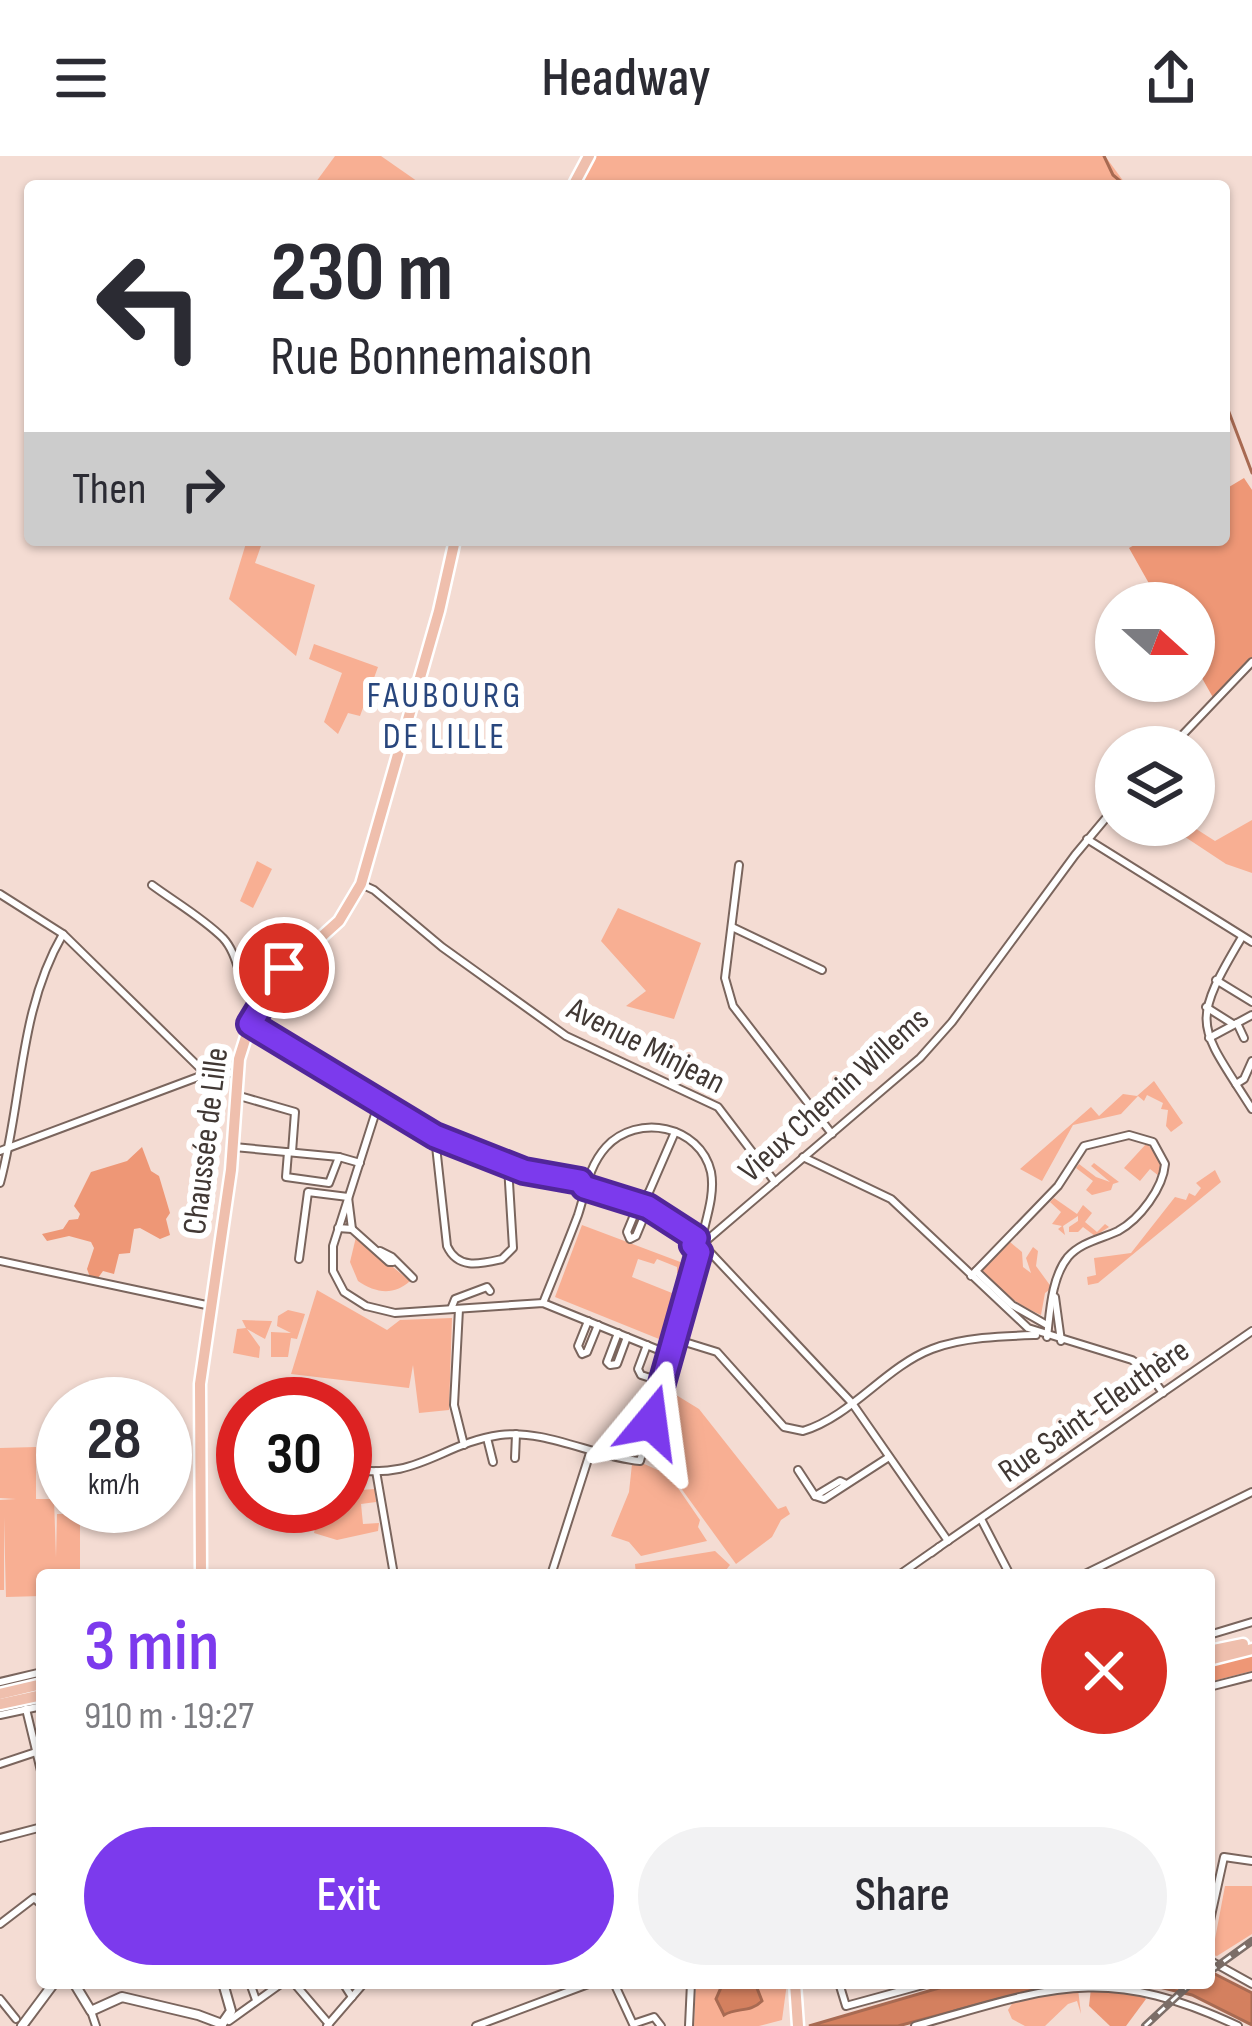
<!DOCTYPE html>
<meta charset="utf-8">
<style>
body{margin:0;font-family:"Sofia Sans Condensed",sans-serif;background:#f2f2f3;color:#2b2b33;height:100vh;display:flex;flex-direction:column;font-size:45px;white-space:nowrap}
*{box-sizing:border-box;margin:0}
p{font-size:39px;color:#7c7c81}
.icon{flex:none;width:66px;height:66px;fill:none;stroke:currentColor;stroke-width:2;stroke-linecap:round;stroke-linejoin:round}
.map{position:relative;flex:1;overflow:hidden}
.panel{position:absolute;left:36px;top:1413px;width:1179px;height:420px;display:flex;flex-direction:column;background:#fff;border-radius:12px;box-shadow:0 3px 9px #0004}
.panel>*{flex:none}
.top-card{position:absolute;left:24px;top:24px;width:1206px;height:366px;border-radius:12px;box-shadow:0 3px 9px #0004;background:#fff;color:#2b2b33;overflow:hidden}
.needle{width:78px;rotate:111deg}
.controls{position:absolute;left:1095px;top:426px;display:grid;gap:24px}
.controls a{display:grid;place-items:center;width:120px;height:120px;border-radius:50%;background:#fff;box-shadow:0 3px 9px #0004;font-size:60px}
.speed{position:absolute;left:36px;top:1221px;display:flex;gap:24px;font-size:60px;font-weight:700;text-align:center}
.speed>*{display:grid;place-content:center;width:156px;height:156px;border-radius:50%;background:#fff;box-shadow:0 3px 9px #0004;line-height:1}
.speed small{font-size:30px;font-weight:400}
.speed .limit{border:18px solid #d22;background:#fff;color:#111}
.pin{position:absolute;display:grid;place-items:center;width:102px;height:102px;color:#fff;margin:-51px;border:6px solid #fff;border-radius:50%;box-shadow:0 3px 12px #0007}
.me{position:absolute;width:132px;margin:-66px;rotate:16deg;stroke-linejoin:round;filter:drop-shadow(0 0 9px #0008)}
.turn{display:flex;align-items:center;gap:42px;height:252px;padding:0 48px;font-size:54px}
.turn .icon{width:156px;height:156px;stroke-width:2.5}
.turn b{display:block;font-size:84px;line-height:102px}
.then{display:flex;align-items:center;height:114px;padding:0 48px;background:#0003;gap:24px;font-size:45px}
.round{display:grid;place-items:center;flex:none;width:126px;height:126px;border-radius:63px;background:#f2f2f3}
.overview{display:flex;align-items:center;justify-content:space-between;height:204px;padding:0 48px}
h1{font-size:72px;font-weight:600;line-height:90px;color:#7c3aed}
.cta{display:flex;gap:24px;margin-top:auto;padding:24px 48px}
.cta a{flex:1;height:138px;border-radius:72px;background:#7c3aed;color:#fff;font-size:48px;font-weight:600;line-height:138px;text-align:center}
.cta a+a{background:#f2f2f3;color:#2b2b33}
header{display:flex;justify-content:space-between;align-items:center;height:156px;padding:0 48px;background:#fff;font-size:54px;font-weight:600}
.map>svg:first-child{display:block}
.green{fill:#f8af93}
.forest{fill:#ee9776}
.water{fill:#d4805f;stroke:#a86a52;stroke-width:3}
.lines{fill:none;stroke-linecap:round;stroke-linejoin:round}
.stream{stroke:#a86a52;stroke-width:3}
.minor-casing{stroke:#7a655d;stroke-width:10}
.tertiary-casing{stroke:#7a655d;stroke-width:12}
.primary-casing{stroke:#fff;stroke-width:15}
.minor{stroke:#fff;stroke-width:6}
.tertiary{stroke:#fff;stroke-width:8}
.primary{stroke:#efbfad;stroke-width:10}
.rail-casing{stroke:#7c6e68;stroke-width:8}
.rail{stroke:#fff;stroke-width:3;stroke-dasharray:9;stroke-linecap:butt}
.route-casing{stroke:#51269a;stroke-width:30}
.route{stroke:#7c3aed;stroke-width:21}
.labels{text-anchor:middle;dominant-baseline:central;stroke-width:12;stroke-linejoin:round;paint-order:stroke}
.street-label{font-size:33px;fill:#413834;stroke:#fff}
.neighbourhood-label{font-size:36px;letter-spacing:3px;fill:#28467d;stroke:#fff}
</style>
<header><svg class="icon" aria-label="menu" viewBox="0 0 24 24"><path d="M4 6h16M4 12h16M4 18h16"/></svg>Headway<svg class="icon" aria-label="share" viewBox="0 0 24 24"><path d="M12 15V3M7 8l5-5 5 5M5 13v7h14v-7"/></svg></header>
<div class="map">
<svg width="1252" height="1870" viewBox="0 0 1252 1870">
<rect width="100%" height="100%" fill="#f4dcd3"/>
<!-- green -->
<g class="green">
<path d="M335,0H381L424,30H313Z"/>
<path d="M596,0H1105L1127,30H580Z"/>
<path d="M247,384H263L255,407L315,429L296,500L229,443Z"/>
<path d="M314,488L378,511L360,560L348,557L338,578L324,566L342,517L309,503Z"/>
<path d="M1252,664V717L1226,708L1167,669H1190L1215,685Z"/>
<path d="M257,705L272,713L253,752L240,745Z"/>
<path d="M618,752L701,787L674,863L626,850L646,835L601,785Z"/>
<path d="M1154,925L1183,967L1171,976L1166,970L1168,954L1161,953L1163,947L1147,939L1144,945L1138,940L1121,958L1073,969L1042,1025L1020,1013L1091,951L1099,960L1123,938L1137,940Z"/>
<path d="M1147,987L1161,1007L1159,1020L1150,1013L1140,1025L1124,1012Z"/>
<path d="M1094,1007L1119,1026L1113,1028L1111,1034L1092,1039L1086,1034L1093,1025L1076,1012L1079,1008L1096,1021L1110,1026L1091,1010Z"/>
<path d="M1215,1014L1221,1026L1098,1127L1088,1129L1087,1121L1096,1119L1094,1102L1131,1097L1175,1041L1186,1044L1189,1037L1195,1040L1201,1032L1196,1027Z"/>
<path d="M1054,1042L1077,1058L1083,1049L1092,1057L1085,1066L1097,1076L1105,1068L1109,1071L1095,1080L1083,1071L1078,1076H1069V1071L1078,1065V1060L1063,1070L1065,1079L1058,1073L1062,1070L1052,1068L1061,1056L1050,1046Z"/>
<path d="M582,1069L691,1110L682,1119L677,1117V1111L657,1103L654,1108L638,1103L632,1121L677,1139L659,1183L555,1141Z"/>
<path d="M356,1081L410,1125C394,1140 375,1137 358,1125L350,1106Z"/>
<path d="M1010,1086L1022,1096L1023,1111L1031,1117L1026,1102L1033,1091L1038,1095L1036,1110L1052,1132L1045,1137L1041,1159C1017,1149 999,1134 981,1116Z"/>
<path d="M317,1134L387,1174L400,1164L452,1162L449,1254L419,1257L413,1209L409,1232L291,1218Z"/>
<path d="M288,1154L305,1158L297,1183L291,1182L288,1201H271V1176L291,1177L277,1170L278,1160Z"/>
<path d="M242,1164L272,1165L265,1183L247,1173L260,1191L259,1202L233,1197L237,1173L246,1172Z"/>
<path d="M668,1234L699,1253L778,1353L786,1350L790,1358L781,1364L772,1381L736,1408L649,1288Z"/>
<path d="M36,1291V1343H54L56,1402L57,1358H75V1350H132V1360L80,1361V1413H57L56,1419H42V1440L6,1441L4,1361V1434H0V1344L16,1343L0,1342V1292Z"/>
<path d="M642,1307L669,1319L700,1364L698,1371L707,1385L641,1400L629,1386L611,1380L629,1336L632,1308Z"/>
<path d="M375,1333L376,1346L361,1348L363,1368L379,1367L378,1375L337,1384L314,1377L321,1350H345V1335Z"/>
<path d="M715,1395L730,1409L722,1419H636L635,1408Z"/>
<path d="M1225,1730H1252V1778L1217,1800L1209,1798V1785L1215,1783Z"/>
<path d="M696,1827H787L782,1864L759,1870H694Z"/>
<path d="M1078,1833L1081,1858L1077,1845L1068,1848L1045,1870H1025L1012,1863L1008,1854L1013,1846Z"/>
</g>
<!-- forest -->
<g class="forest">
<path d="M1244,322L1252,334V510L1215,545L1194,508V447H1160L1129,392L1143,384H1224V334Z"/>
<path d="M142,991L151,1015L159,1020L170,1057L166,1063L170,1079L160,1083L140,1072L134,1073L130,1097L119,1098L114,1118L103,1115L98,1122L90,1121L87,1113L94,1092L91,1086L69,1080L47,1085L42,1078L63,1073L69,1064L78,1063L80,1058L74,1050L91,1016L127,1005Z"/>
<path d="M1252,1497V1515L1209,1526V1508Z"/>
<path d="M1091,1832L1137,1836L1146,1843L1126,1870H1110L1089,1850Z"/>
</g>
<!-- water -->
<g class="water">
<path d="M1209,1815L1252,1837V1869L1192,1839L1143,1827H1209Z"/>
<path d="M723,1827H755L762,1845C750,1857 737,1851 724,1859L716,1843Z"/>
<path d="M956,1827H1059L898,1870H809Z"/>
</g>
<g class="lines">
<!-- stream -->
<g class="stream">
<path d="M1104,0L1113,19L1126,30"/>
<path d="M1224,243L1252,317"/>
</g>
<!-- minor casing -->
<g class="minor-casing">
<g id="minor">
<path d="M1171,591L1252,506"/>
<path d="M1087,683L1252,786"/>
<path d="M739,709L725,822L733,850L832,978"/>
<path d="M361,728L374,734L442,791L566,880L718,951L775,1026"/>
<path d="M152,729C175,746 203,762 223,782C241,801 239,837 259,850"/>
<path d="M0,738L63,778L206,918"/>
<path d="M732,771L822,814"/>
<path d="M1242,781C1189,870 1198,868 1252,953"/>
<path d="M1216,824L1252,846"/>
<path d="M1206,851L1233,868"/>
<path d="M1237,867L1244,882"/>
<path d="M251,869L435,981L524,1015L580,1025L584,1031L648,1051L696,1082L707,1084"/>
<path d="M1209,882L1252,859"/>
<path d="M1236,928L1244,923L1252,905"/>
<path d="M236,939L295,956L292,996"/>
<path d="M378,949L333,1090V1115L344,1136L366,1150L395,1157L543,1147L671,1199"/>
<path d="M435,981L447,1090C458,1114 480,1108 502,1103L513,1092L508,1010"/>
<path d="M234,991L339,1001L360,1007"/>
<path d="M0,995L206,918L237,917"/>
<path d="M288,996L286,1021L329,1027L339,1001"/>
<path d="M803,1001L891,1043L1028,1172L1132,1204L1147,1215L1163,1237"/>
<path d="M555,1025L577,1034L584,1031"/>
<path d="M0,1027C23,943 18,856 63,778"/>
<path d="M649,1036L648,1051L636,1080L630,1083L627,1076L639,1047Z"/>
<path d="M649,1036L675,976"/>
<path d="M352,1073L389,1106H393"/>
<path d="M707,1084L920,902L952,866L1075,699L1116,650"/>
<path d="M707,1093L852,1247L948,1385"/>
<path d="M380,1095L392,1101L413,1122"/>
<path d="M299,1103L308,1036L348,1041L352,1073L338,1072"/>
<path d="M0,1105L211,1150"/>
<path d="M976,1115L1012,1149L1047,1169"/>
<path d="M971,1120L1058,1030L1084,990L1129,979L1153,986L1165,1008C1163,1032 1140,1063 1118,1075C1101,1083 1081,1086 1068,1101C1051,1122 1050,1157 1047,1181"/>
<path d="M1055,1141L1061,1185"/>
<path d="M543,1147C555,1117 567,1088 578,1059C586,1035 588,1011 606,991C637,957 700,969 711,1016C715,1037 707,1060 702,1081"/>
<path d="M451,1153L455,1143L487,1131L490,1135"/>
<path d="M459,1153L454,1249L464,1289"/>
<path d="M588,1165L578,1190L582,1198L587,1196L598,1169"/>
<path d="M618,1177L607,1206L610,1209L617,1208L627,1181"/>
<path d="M675,1183L717,1196L784,1271L803,1275C852,1260 885,1211 932,1193C963,1181 1004,1180 1036,1179"/>
<path d="M647,1189L638,1213L641,1219L663,1226"/>
<path d="M487,1282L493,1306"/>
<path d="M515,1302L516,1278"/>
<path d="M345,1312C416,1327 441,1287 500,1279C546,1273 594,1301 640,1305L699,1095L693,1089L696,1082"/>
<path d="M798,1314L815,1340L824,1343L889,1301"/>
<path d="M376,1315L394,1419"/>
<path d="M815,1340L840,1325L846,1328"/>
<path d="M981,1363L1010,1419"/>
<path d="M939,1391L1252,1175"/>
<path d="M551,1419L590,1297"/>
<path d="M899,1419L939,1391L931,1397"/>
<path d="M1083,1419L1252,1336"/>
<path d="M1209,1479L1252,1466"/>
<path d="M0,1526L42,1516"/>
<path d="M1209,1531L1252,1520"/>
<path d="M26,1553L42,1619"/>
<path d="M0,1559L42,1550"/>
<path d="M0,1608L42,1594"/>
<path d="M0,1682L42,1671"/>
<path d="M0,1768L34,1742L42,1749"/>
<path d="M1209,1769L1224,1701L1252,1705"/>
<path d="M1209,1804L1252,1828"/>
<path d="M250,1827L256,1844"/>
<path d="M294,1827L329,1868"/>
<path d="M343,1827L352,1841"/>
<path d="M614,1827L633,1868L654,1861L661,1870"/>
<path d="M839,1827L846,1850L930,1827"/>
<path d="M0,1843L16,1863"/>
<path d="M91,1855L96,1870"/>
<path d="M229,1865L282,1827"/>
<path d="M327,1870L364,1827"/>
<path d="M476,1870L591,1827"/>
<path d="M689,1870L691,1827"/>
<path d="M915,1870C1049,1832 1104,1807 1238,1870"/>
</g>
</g>
<!-- tertiary casing -->
<g class="tertiary-casing">
<g id="tertiary">
<path d="M74,1827L91,1855L122,1841L198,1859L222,1868"/>
<path d="M222,1868L231,1855L223,1827"/>
<path d="M22,1870L54,1827"/>
</g>
</g>
<!-- primary casing -->
<g class="primary-casing">
<g id="primary">
<path d="M573,30L589,0"/>
<path d="M201,1419L200,1228L231,1014L239,903L250,868L278,820L339,765L361,728L439,455L455,384"/>
<path d="M1209,1495L1243,1488"/>
<path d="M1209,1504L1252,1493"/>
<path d="M0,1538L42,1528"/>
<path d="M0,1548L42,1539"/>
<path d="M795,1827L798,1870"/>
</g>
</g>
<!-- minor -->
<use href="#minor" class="minor"/>
<!-- tertiary -->
<use href="#tertiary" class="tertiary"/>
<!-- primary -->
<use href="#primary" class="primary"/>
<!-- rail casing -->
<g class="rail-casing">
<g id="rail">
<path d="M1209,1816L1252,1785"/>
<path d="M1145,1870L1191,1827"/>
</g>
</g>
<!-- rail -->
<use href="#rail" class="rail"/>
</g>
<g class="lines">
<!-- route casing -->
<g class="route-casing">
<path id="route" d="M284,812L250,868L435,980L524,1015L580,1025L584,1031L648,1051L696,1082L693,1089L699,1096L651,1266"/>
</g>
<!-- route -->
<use href="#route" class="route"/>
</g>
<g class="labels">
<!-- street labels -->
<g class="street-label">
<text transform="translate(646 890) rotate(27)">Avenue Minjean</text>
<text transform="translate(834 939) rotate(-42)">Vieux Chemin Willems</text>
<text transform="translate(206 985) rotate(-83)">Chaussée de Lille</text>
<text transform="translate(1094 1255) rotate(-35)">Rue Saint-Eleuthère</text>
</g>
<!-- neighbourhood labels -->
<g class="neighbourhood-label">
<text x="445" y="540">FAUBOURG<tspan x="445" dy="41">DE LILLE</tspan></text>
</g>
</g>
</svg>
<div class="controls">
<a><svg class="needle" viewBox="-14 -14 28 28"><path d="M0-13l5 13h-10z" fill="#e53935"/><path d="M0 13l5-13h-10z" fill="#7c7c81"/></svg></a>
<a><svg class="icon" aria-label="layers" viewBox="0 0 24 24"><path d="M12 4l9 5-9 5-9-5zM3 14l9 5 9-5"/></svg></a>
</div>
<div class="speed"><div>28<small>km/h</small></div><div class="limit">30</div></div>
<div class="pin" style="left:284px;top:812px;background:#d93025"><svg class="icon" aria-label="arrive" viewBox="0 0 24 24"><path d="M6 21V4h12l-3 4 3 4H6"/></svg></div>
<svg class="me" style="left:651px;top:1266px" viewBox="-20 -20 40 40"><path d="M0-17L14 15 0 8-14 15z" fill="#7c3aed" stroke="#fff" stroke-width="4"/></svg>
<div class="top-card">
<div class="turn"><svg class="icon" aria-label="left" viewBox="0 0 24 24"><path d="M17 20v-9H6M10 6l-5 5 5 5"/></svg><div><b>230 m</b>Rue Bonnemaison</div></div>
<div class="then">Then<svg class="icon" aria-label="right" viewBox="0 0 24 24"><path d="M7 20v-9h11M14 6l5 5-5 5"/></svg></div>
</div>
<section class="panel">
<div class="overview"><div><h1>3 min</h1><p>910 m · 19:27</p></div><a class="round" style="background:#d93025;color:#fff"><svg class="icon" aria-label="close" viewBox="0 0 24 24"><path d="M6 6l12 12M18 6L6 18"/></svg></a></div>
<div class="cta"><a>Exit</a><a>Share</a></div>
</section>
</div>
